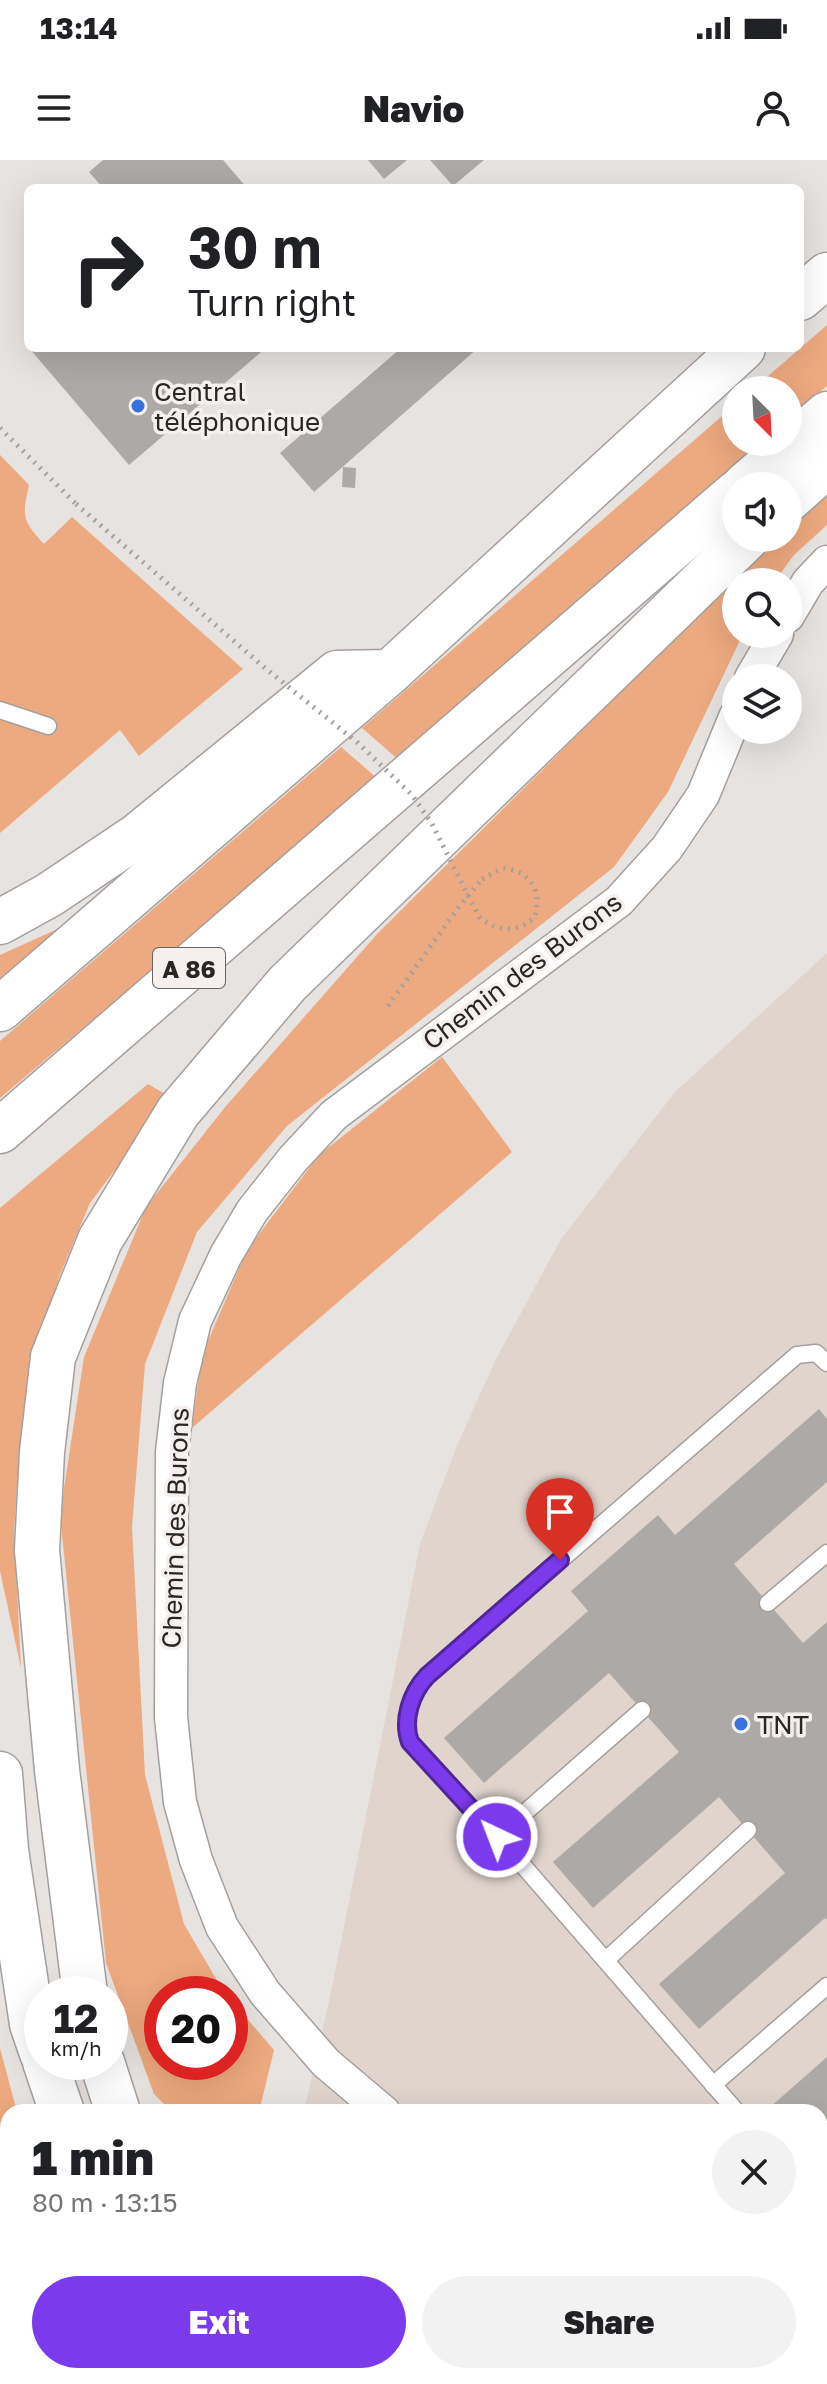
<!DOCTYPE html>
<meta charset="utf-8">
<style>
body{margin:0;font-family:"Golos Text",sans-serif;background:#f2f2f2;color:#202124;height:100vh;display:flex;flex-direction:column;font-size:30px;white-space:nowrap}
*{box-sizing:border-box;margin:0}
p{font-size:26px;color:#757577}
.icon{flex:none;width:44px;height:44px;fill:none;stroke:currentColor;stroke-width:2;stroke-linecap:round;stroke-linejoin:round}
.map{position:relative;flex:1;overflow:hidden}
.sheet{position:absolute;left:0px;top:1944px;width:828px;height:280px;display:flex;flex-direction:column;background:#fff;border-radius:24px 24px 0 0;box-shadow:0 8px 32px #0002}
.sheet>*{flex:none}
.banner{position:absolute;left:24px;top:24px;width:780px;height:168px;border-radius:12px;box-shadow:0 8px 32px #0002;background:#fff;color:#202124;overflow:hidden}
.needle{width:52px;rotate:156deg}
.controls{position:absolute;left:722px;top:216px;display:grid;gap:16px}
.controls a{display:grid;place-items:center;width:80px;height:80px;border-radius:50%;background:#fff;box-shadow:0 8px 32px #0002;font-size:40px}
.speed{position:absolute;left:24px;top:1816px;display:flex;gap:16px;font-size:40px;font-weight:700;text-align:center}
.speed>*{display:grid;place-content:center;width:104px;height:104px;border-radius:50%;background:#fff;box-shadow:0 8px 32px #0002;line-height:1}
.speed small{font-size:20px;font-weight:400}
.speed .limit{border:12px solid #d22;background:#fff;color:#111}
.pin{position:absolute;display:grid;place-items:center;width:68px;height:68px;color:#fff;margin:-82px -34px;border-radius:50% 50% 50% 0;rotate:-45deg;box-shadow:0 0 8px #0007}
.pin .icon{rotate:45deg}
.me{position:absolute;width:88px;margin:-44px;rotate:317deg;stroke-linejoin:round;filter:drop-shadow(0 0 6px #0008)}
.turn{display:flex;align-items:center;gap:28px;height:168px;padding:0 32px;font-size:36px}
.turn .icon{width:104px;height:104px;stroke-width:2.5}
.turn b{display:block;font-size:56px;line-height:68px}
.round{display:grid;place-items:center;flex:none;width:84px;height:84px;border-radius:42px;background:#f2f2f2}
.headline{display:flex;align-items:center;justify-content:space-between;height:136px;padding:0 32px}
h1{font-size:48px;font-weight:800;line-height:60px}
.action{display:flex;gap:16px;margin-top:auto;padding:16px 32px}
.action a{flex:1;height:92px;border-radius:48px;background:#7c3aed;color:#fff;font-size:32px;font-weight:800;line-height:92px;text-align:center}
.action a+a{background:#f2f2f2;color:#202124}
.status{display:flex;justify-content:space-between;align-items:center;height:56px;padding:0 40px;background:#fff;direction:ltr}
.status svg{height:22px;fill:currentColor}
header{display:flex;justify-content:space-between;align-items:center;height:104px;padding:0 32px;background:#fff;font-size:36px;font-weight:800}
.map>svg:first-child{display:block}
.built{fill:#e0d4cd}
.green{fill:#eda97f}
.building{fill:#ada9a6}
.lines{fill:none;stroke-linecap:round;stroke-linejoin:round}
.lane-casing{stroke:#a5a09e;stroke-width:19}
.street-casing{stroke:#a5a09e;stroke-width:35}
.highway-casing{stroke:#a5a09e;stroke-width:47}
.path{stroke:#a4a19f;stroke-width:5;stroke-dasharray:2 6;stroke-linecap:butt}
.lane{stroke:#fff;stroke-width:16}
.street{stroke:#fff;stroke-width:32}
.highway{stroke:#fff;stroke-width:44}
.path-bridge{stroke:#a4a19f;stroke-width:5;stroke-dasharray:2 6;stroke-linecap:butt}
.route-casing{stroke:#51269a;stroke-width:20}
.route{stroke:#7c3aed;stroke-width:14}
.poi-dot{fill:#3970e0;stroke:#f5f0ed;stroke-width:3}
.labels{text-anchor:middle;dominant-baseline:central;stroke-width:7;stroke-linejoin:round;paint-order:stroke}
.shield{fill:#f5f0ed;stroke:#666362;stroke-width:2}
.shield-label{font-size:24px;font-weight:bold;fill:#292726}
.poi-label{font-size:26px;fill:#292726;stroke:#f5f0ed;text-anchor:start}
.street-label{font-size:26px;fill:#292726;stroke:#f5f0ed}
</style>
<div class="status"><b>13:14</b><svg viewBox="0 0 49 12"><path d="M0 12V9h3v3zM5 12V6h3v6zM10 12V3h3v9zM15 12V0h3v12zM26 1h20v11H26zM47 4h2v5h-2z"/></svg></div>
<header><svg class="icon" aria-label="menu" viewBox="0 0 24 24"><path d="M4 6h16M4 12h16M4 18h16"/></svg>Navio<svg class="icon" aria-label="person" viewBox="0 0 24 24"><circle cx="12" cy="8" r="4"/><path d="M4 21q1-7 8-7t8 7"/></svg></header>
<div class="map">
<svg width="827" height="2224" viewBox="0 0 827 2224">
<rect width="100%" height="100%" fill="#e7e3e0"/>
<!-- built -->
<path class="built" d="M827,793V2224H596L587,2216H820V1952H304L330,1837L420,1384L456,1288L495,1201L561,1079L675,932Z"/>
<!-- green -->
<g class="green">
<path d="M827,165V226L788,259V230H752Z"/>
<path d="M736,244V282H762L400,601L362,568Z"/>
<path d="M0,295L29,325C22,356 22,360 44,384L72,357L243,509L139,596L120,570L0,673Z"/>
<path d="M827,335V365L794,395L774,422H736V474H743L668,632L614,707L287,966L197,1072L145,1204L132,1367L145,1615L184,1764L225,1834H162V1902H230V1839L274,1890L259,1952H172L154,1934L106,1803L60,1355L84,1197L146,1047L226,946L378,773L773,381L788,378V368Z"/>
<path d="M341,587L378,619L0,938V881Z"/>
<path d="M64,766L0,818V795Z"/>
<path d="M442,897L512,992L192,1268L202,1195L247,1090L319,995Z"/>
<path d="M148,924L170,937L90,1043L59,1117L20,1282L14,1371L21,1508L0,1411V1048Z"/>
<path d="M0,1888L17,1952H8V2216H221L232,2224H0Z"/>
<path d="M587,2216H751L761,2224H596Z"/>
</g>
<!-- building -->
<g class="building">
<path d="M103,0H223L247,28H103L89,12Z"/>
<path d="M368,0H407L384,19Z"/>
<path d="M430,0H484L453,26Z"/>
<path d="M29,188H266L129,305Z"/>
<path d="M401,188H478L314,332L280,293Z"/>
<path d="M343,307L356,308L355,328L342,327Z"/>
<path d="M819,1249L827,1259V1322L734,1404L803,1483L827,1462V1760L825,1758L699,1869L659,1824L785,1713L719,1637L593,1748L553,1702L679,1592L609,1513L484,1623L444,1578L588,1451L571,1431L658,1355L675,1375Z"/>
<path d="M827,1897V1977L820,1983V1952H771L768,1949Z"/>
</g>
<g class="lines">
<!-- lane casing -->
<g class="lane-casing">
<g id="lane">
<path d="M0,550L48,566"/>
<path d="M768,1443L827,1393"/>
<path d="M497,1677L642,1550"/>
<path d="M606,1800L748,1670"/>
<path d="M713,1925L827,1826"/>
<path d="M737,1952L520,1702L410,1582C402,1560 411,1533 427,1516L797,1195L816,1193L827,1203"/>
<path d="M820,2051L827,2066"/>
</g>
</g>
<!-- street casing -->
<g class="street-casing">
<g id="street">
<path d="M788,456L808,422L827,402"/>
<path d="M751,518L777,474"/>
<path d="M384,1952L326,1903L265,1833L222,1767L196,1700L180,1642L171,1557L172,1292L180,1223L195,1161L226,1095L252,1051L293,999L334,955L619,741L667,688L703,635L736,555"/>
<path d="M815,2216L825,2224"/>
</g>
</g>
<!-- highway casing -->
<g class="highway-casing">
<g id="highway">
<path d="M800,138L827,115"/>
<path d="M744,326L827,254"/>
<path d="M788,340L827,305"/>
<path d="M0,762L49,735L137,676L337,513L390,512"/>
<path d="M0,849L390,512L743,188"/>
<path d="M0,971L736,333"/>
<path d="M0,1614L6,1690L32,1864L42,1893"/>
<path d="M85,1834L57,1610L37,1390L42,1292L53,1197L100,1080L178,952L287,824L747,378"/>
<path d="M45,1902L62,1952"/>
<path d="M102,1902L118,1952"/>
<path d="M261,2216L270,2224"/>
<path d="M318,2216L331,2224"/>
</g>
</g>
<!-- path -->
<g class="path">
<path d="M0,268L76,344"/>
<path d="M388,846L458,748L481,720"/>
</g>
<!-- lane -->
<use href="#lane" class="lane"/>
<!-- street -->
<use href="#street" class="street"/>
<!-- highway -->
<use href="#highway" class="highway"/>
<!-- path-bridge -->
<path class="path-bridge" d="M76,344L265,508L358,583L412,635L431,662L479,757C497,772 517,773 534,758C544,731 529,710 502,708L481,720"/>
</g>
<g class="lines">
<!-- route casing -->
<g class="route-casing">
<path id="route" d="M497,1677L410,1582C402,1560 411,1533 427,1516L560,1400"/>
</g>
<!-- route -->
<use href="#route" class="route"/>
</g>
<!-- markers -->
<g class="poi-dot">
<circle cx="138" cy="246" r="8"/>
<circle cx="741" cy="1564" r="8"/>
</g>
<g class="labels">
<!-- shield labels -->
<rect class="shield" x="153" y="788" width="72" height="40" rx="6"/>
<g class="shield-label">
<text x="189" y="808">A 86</text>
</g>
<!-- poi labels -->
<g class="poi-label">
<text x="154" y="231">Central<tspan x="154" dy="30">téléphonique</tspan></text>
<text x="757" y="1564">TNT</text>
</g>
<!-- street labels -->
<g class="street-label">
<text transform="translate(522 811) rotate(-37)">Chemin des Burons</text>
<text transform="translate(175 1368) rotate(-88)">Chemin des Burons</text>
</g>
</g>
</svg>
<div class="controls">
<a><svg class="needle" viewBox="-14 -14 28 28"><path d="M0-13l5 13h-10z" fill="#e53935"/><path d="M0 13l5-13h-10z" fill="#757577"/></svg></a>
<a><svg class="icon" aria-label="sound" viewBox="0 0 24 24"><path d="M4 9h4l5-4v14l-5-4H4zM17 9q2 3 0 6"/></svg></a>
<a><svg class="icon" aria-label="search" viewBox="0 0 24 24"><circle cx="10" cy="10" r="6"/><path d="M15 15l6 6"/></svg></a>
<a><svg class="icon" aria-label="layers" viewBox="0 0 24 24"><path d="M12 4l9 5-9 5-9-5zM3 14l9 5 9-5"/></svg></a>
</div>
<div class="speed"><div>12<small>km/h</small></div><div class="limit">20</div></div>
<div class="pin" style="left:560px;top:1400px;background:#d93025"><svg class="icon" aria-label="arrive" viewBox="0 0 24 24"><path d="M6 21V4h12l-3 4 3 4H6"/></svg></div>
<svg class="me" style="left:497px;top:1677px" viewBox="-20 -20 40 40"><circle r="17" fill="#7c3aed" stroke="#fff" stroke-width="3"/><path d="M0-11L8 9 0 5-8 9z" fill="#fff"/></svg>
<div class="banner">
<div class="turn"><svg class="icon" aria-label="right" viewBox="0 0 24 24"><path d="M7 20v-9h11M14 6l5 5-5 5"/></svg><div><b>30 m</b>Turn right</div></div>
</div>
<section class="sheet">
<div class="headline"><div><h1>1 min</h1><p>80 m · 13:15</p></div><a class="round"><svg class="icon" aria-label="close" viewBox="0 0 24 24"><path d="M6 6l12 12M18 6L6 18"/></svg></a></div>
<div class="action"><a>Exit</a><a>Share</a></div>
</section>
</div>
